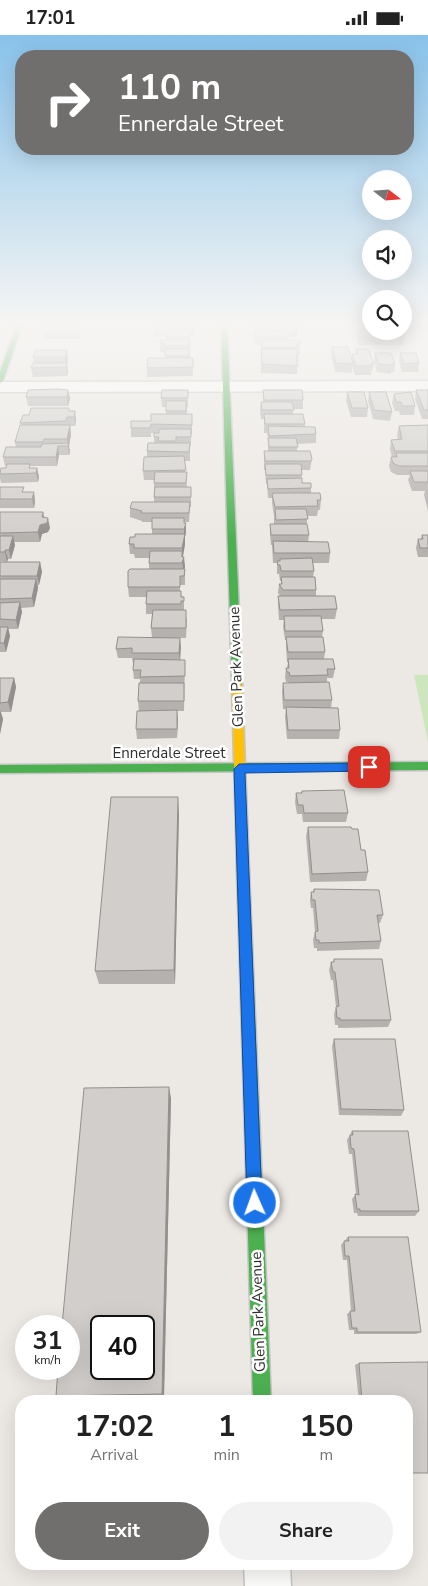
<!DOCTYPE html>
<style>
body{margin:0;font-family:"Nunito Sans",sans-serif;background:#f2f2f2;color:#222;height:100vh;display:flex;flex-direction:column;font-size:19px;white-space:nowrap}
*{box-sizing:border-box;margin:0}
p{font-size:16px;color:#767676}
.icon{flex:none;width:28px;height:28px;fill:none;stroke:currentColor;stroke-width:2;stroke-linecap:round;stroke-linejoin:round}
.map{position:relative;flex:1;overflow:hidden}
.drawer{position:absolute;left:15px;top:1360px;width:398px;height:175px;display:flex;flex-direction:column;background:#fff;border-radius:20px;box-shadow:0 5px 20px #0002}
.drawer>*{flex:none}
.guide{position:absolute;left:15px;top:15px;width:399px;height:105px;border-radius:20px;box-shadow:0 5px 20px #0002;background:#706f6e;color:#fff;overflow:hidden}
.needle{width:32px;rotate:107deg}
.tools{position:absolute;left:362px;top:135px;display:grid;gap:10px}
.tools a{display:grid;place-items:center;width:50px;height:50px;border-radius:50%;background:#fff;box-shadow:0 5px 20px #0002;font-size:25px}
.speed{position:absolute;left:15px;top:1280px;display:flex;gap:10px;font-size:25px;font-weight:700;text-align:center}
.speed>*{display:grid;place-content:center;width:65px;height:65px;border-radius:50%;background:#fff;box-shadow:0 5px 20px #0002;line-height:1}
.speed small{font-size:12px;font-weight:400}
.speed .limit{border:2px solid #111;border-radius:8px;background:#fff;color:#111}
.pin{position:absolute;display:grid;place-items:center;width:42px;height:42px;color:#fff;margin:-21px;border-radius:10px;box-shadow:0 2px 8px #0006}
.me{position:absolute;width:55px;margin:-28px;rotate:358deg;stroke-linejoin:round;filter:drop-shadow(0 0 4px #0008)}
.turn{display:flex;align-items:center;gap:18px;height:105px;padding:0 20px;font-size:22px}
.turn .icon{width:65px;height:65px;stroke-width:2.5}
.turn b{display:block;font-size:35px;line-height:42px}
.eta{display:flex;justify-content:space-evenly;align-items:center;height:85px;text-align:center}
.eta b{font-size:30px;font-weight:700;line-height:35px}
.button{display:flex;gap:10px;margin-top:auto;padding:10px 20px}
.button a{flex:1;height:58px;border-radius:30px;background:#706f6e;color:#fff;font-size:20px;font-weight:700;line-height:58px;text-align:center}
.button a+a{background:#f2f2f2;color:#222}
.status{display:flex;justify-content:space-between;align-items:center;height:35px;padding:0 25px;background:#fff;direction:ltr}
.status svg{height:14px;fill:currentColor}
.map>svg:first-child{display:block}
.green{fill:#cee6be}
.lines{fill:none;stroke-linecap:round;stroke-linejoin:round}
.street-casing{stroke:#c5c4c5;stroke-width:3}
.fast-casing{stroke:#c5c4c5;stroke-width:3}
.slow-casing{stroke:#c5c4c5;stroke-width:3}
.street{fill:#fcfcfb;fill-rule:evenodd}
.fast{fill:#4caf50;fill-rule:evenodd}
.slow{fill:#ffc107;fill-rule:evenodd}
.wall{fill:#b4b1af}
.shaded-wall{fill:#92908e}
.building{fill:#d1cecb;stroke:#92908e;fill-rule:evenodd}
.route{fill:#1a73e8;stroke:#114b97}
.labels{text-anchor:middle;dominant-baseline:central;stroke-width:5;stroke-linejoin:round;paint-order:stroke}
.street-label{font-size:15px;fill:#2e2e2e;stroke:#fff}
</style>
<div class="status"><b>17:01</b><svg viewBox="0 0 49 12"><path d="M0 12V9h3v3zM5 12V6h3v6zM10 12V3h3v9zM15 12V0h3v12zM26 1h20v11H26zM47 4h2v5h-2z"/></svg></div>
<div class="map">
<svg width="428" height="1551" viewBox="0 0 428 1551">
<rect width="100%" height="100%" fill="#ece8e4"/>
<!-- green -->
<path class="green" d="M414,640H428V707Z"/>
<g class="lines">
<!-- street casing -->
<g class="street-casing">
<g id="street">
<path d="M428,288V293L421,289V288Z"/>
<path d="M428,346V356L0,357V347Z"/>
<path d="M244,1529H290L291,1551H245Z"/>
</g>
</g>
<!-- fast casing -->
<g class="fast-casing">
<g id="fast">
<path d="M17,288H23L3,346L0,348V337Z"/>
<path d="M221,288H227L242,650L237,653L232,650Z"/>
<path d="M428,727V735L0,738V730Z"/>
<path d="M243,831L247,832L249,836L271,1366H253L237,836L239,832Z"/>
</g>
</g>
<!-- slow casing -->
<g class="slow-casing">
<path id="slow" d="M237,647L242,650L249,836L247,840L243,841L239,840L237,836L232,650Z"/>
</g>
<!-- street -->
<use href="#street" class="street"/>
<!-- fast -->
<use href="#fast" class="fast"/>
<!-- slow -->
<use href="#slow" class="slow"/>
</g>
<!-- wall -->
<g class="wall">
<path d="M47,288H73V291H79L80,300V304H45L43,295L47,290Z"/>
<path d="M194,288V301H190V323H193V341L147,342V333L165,323V317H160V308L166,305V301L154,302L153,293Z"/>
<path d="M253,288H297V301L289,302V305L300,309L298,327H297V339L261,338V310H256L255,302H254V293H253Z"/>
<path d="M369,288H371V296H404V288L406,292L403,310H359L357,302L358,294H369Z"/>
<path d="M332,312L352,325V319H355L356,314L374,329L372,337H371V340H355L352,331V338L335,337L331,320Z"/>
<path d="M67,315L68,324L67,329L68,337L67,341L33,342L31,333L34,328L33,322Z"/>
<path d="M375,318L395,329L394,337H391V339L377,337L374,326Z"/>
<path d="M400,318L419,328L418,337H402L399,326Z"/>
<path d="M68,355L70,364L68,371H28L26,362Z"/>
<path d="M188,355V372H187V379L192,388V399H191V411H190V426H184L187,452H191V472H190L189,487H184L186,498L185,501V509L183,521L185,532L184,534H185V550H180V556L182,562H184V575L187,585L186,603H180V625H185L184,676H177V703L137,704L136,694L139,676L138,666L140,648V644H134L133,635V628L132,623H118L116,614L152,602L151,593L152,579H146V562H129L128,552L149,534V523H135L134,519H130L129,509L135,502L152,499V487H142V486L130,482V473L154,467V445H144L143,436L147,422V416L154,408V398H151V402H131V393L151,386L166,379V372H162L161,363Z"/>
<path d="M263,355L303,365V374H293V379L305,389V392L316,399V408L297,409V416L312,424L310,435H301L302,448L311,453V458L321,465L320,475H318L317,481H307V489L309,500L308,507L330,518L329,528H313L314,536L313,542L316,555V561L337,574L335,584H321L323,596L322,602L325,617L324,624L335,634L333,643H327V647L332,665L331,673L340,695L339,704H287L285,682L286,674H283L282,657L283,648H289L288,647H286L285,642L286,633H287L288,627H287L286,612V605H285L283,591L284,585H279L278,570V561H280L278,558L279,549H281V546H280L279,539H277V528H273L272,510H271L270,499V489H274V481L272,468V463H268L267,449H266L265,435H264V416H268V404L267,398H264V384H261L260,376L261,367H263Z"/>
<path d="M416,355H428V384H422L415,364Z"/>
<path d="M347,357L368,373L367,382H351L346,366Z"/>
<path d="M369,357L392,377L390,386L373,384L368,366Z"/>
<path d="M394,359L415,371L414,380H400L399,376H395L392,368Z"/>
<path d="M70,376L76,385L75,391H70L71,399L69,411L70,417L69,420H59L57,431H30V433H37L39,442L38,447L1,448L0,443V435L6,433V431H5L3,422L16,412L15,407L21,390L20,388L29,380Z"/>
<path d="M428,390V476L424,460L425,456H412L408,445L410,440H397L391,437L389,431L391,422H392L390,414L391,405L398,404L397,400L399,391Z"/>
<path d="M0,452L25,457H34L35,467L34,473H0Z"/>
<path d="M0,477H43L44,482L50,493L48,497L42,499L40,507H14L15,510L11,524H8L7,527L0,526Z"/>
<path d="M422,500H428V522H418L416,513L418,504H421Z"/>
<path d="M0,527H40L42,537L39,550H38V553L34,572L21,573L22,577L18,594H8L10,601L6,617H0Z"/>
<path d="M0,643H14L16,652L11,677H1L3,684L0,699Z"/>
<path d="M302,756L348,778L346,787H303L302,779H297L295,767L296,758H301Z"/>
<path d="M179,778L175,949H99L95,936Z"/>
<path d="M308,792L368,837L366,846L310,847L306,801Z"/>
<path d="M314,854L383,880L380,888H378L381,906L379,914L317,916V913H314L313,905L315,897L313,873H311L310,865L311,857H313Z"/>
<path d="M334,924L391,985L388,992L338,993V990H335L334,979L336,972L333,945H331L329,935L331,927H333Z"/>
<path d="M334,1004L404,1075L401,1081L339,1080L332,1011Z"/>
<path d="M171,1063L164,1361L62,1363L56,1361Z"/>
<path d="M352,1096L419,1176L415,1181H358L357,1178H354L352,1164L356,1159L352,1119H349L347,1105Z"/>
<path d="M348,1202L421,1297L416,1299H354V1295H349L347,1279L351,1276L347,1225H343L341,1210Z"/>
<path d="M359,1328L406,1366H359L355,1330Z"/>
</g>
<!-- shaded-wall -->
<g class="shaded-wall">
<path d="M298,292L297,301L292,302V294Z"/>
<path d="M67,315L68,324L67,329L68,337L67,341L65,322Z"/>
<path d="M68,355L70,364L68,371L67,362Z"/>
<path d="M75,376L76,385L75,391L74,382Z"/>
<path d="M70,390L71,399L69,411L70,417L69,420L67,404Z"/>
<path d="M58,411L59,420L57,431L56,422Z"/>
<path d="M37,433L39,442L38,447L36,438Z"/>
<path d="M34,457L35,467L34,473L32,464Z"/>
<path d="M43,477L45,486L48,483L50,493L48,497L42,499L40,507L38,497Z"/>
<path d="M186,488V498L185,501V509L183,521V527L184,522L185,532L183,538L182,513L184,503V494Z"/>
<path d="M13,501L15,510L11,524L9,515Z"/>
<path d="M5,515L8,524L7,527L5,517Z"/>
<path d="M40,527L42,537L39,550L37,541Z"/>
<path d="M36,544L38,553L34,572L32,563Z"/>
<path d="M20,567L22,577L18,594L16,585Z"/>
<path d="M8,592L10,601L6,617L4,608Z"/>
<path d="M180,603L181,612L180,628L179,618Z"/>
<path d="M14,643L16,652L11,677L8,667Z"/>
<path d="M0,675L3,684L0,699Z"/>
<path d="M177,675L178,685L177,703Z"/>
<path d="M178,762L179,778L175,949L174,935Z"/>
<path d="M169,1052L171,1063L164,1361L162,1359Z"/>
</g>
<!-- building -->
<g class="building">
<path d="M154,288H194V293H153Z"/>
<path d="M254,288H297L298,292L292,294H255Z"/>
<path d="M45,290L79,291V295H43Z"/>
<path d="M358,294H371V296H402L405,302H360Z"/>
<rect x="166" y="296" width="24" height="6"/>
<path d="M288,296L289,302H256V297Z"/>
<path d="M160,305H190V311H165V308H160Z"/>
<path d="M262,305H299L300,309L296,310V313H262Z"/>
<path d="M332,312H348L353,329L336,328Z"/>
<path d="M165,314H190L189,321H165Z"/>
<path d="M261,314H298L299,319H296L298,331L262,329Z"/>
<path d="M356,314H368L374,329H371L372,331H356L352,319H358Z"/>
<path d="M36,315H67L65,322H33Z"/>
<path d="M375,318H391L395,329H392V330L379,329Z"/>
<path d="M400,318H416L419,328L404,329Z"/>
<path d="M148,323H193V332L147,333Z"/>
<path d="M33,328H67L66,332L31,333Z"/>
<path d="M57,354L68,355L67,362H26L28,355Z"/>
<path d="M162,355H188V363H161Z"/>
<path d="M263,355H302L303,365H264Z"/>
<path d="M416,355H428V375H424Z"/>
<path d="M347,357H364L368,373H352Z"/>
<path d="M369,357H386L392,377L374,375Z"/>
<path d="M411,357L415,371H402L401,367H396L394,359Z"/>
<rect x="166" y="366" width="20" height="10"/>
<path d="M261,367H292L294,375H262Z"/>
<path d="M31,373H69V376H75L74,382H67L66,386L20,388L23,380H29Z"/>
<path d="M151,379H192V390L151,389L150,393H131V386H151Z"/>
<path d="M264,379H303L305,389H265Z"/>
<path d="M20,390H70L67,404H44L43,407H15Z"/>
<path d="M428,390V416H395L391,405L402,404L399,391Z"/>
<path d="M268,391L315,392L316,399L269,401Z"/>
<path d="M159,394H191V402H176V406H158L159,402H154V398H159Z"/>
<path d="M268,403H296L298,412H269Z"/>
<path d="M68,408V411H58L56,422H3L6,412H41L42,409Z"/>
<path d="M148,408H190L189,417L147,416Z"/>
<path d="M264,416H310L312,424L311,426H265Z"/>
<path d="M396,418H428V431H399L393,428L391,422H397Z"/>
<path d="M184,421L186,435L143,436L144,422Z"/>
<path d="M7,429H30L29,433H37L36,438L0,439L1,433H6Z"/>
<path d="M265,429H301L302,440H266Z"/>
<path d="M410,436H428V447H414Z"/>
<path d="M155,437H187L186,448H154Z"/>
<path d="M302,443V448H311V453L268,454L267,444Z"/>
<path d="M0,452H24L22,457H34L32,464H0Z"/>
<path d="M155,452H191V462H154Z"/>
<path d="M275,458H320L321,465H317L318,471L275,472L272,459Z"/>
<path d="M132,467H190L189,478H141L142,476L130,473Z"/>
<path d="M275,474H306L308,484L276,485Z"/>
<path d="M0,477H43L42,482L48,483L47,488L40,490L38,497L0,498Z"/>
<path d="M152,483H184V488H186L184,494H152Z"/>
<path d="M270,489H307L309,500H271Z"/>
<path d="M135,499H185L182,513H134V509H129L130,502H135Z"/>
<path d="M422,500H428V513H420L418,504H423Z"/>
<path d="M0,501H13L9,515H5V517H0Z"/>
<path d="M273,506L328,507L330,518H274Z"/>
<path d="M150,516H182V522H184L182,528H149Z"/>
<path d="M312,523L314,536H281L280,530H278L277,526H280V524Z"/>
<path d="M0,527H40L37,541H0Z"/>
<path d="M130,534H185L184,541H180V552H128V536Z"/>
<path d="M281,542H315L316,555H283L279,549H282Z"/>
<path d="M0,544H36L32,563L0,564Z"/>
<path d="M147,556H181V562H184V566H181V569H146Z"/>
<path d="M278,561H335L337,574L280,575Z"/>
<path d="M20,567L16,585L0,584V568Z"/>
<path d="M153,575H186V593H151Z"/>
<path d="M284,581H321L323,596H285Z"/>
<path d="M0,592H8L4,608H0Z"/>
<path d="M118,602L180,603L179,618H132V613L116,614Z"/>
<path d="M286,602H323L325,617H288Z"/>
<path d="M134,624L185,625V641L140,642L141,635H133Z"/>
<path d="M288,624H333L335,634H327L328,640L290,641L289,637H287L286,633H289Z"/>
<path d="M0,643H14L8,667L0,668Z"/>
<path d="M329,647L332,665H284L283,648Z"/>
<path d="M139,648H184V666H138Z"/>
<path d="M286,672L338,673L340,695H288Z"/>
<path d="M177,675V694H136L137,676Z"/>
<path d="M344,755L348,778H304L303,770H298L296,758H302V756Z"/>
<path d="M111,762H178L174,935L95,936Z"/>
<path d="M308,792H351L352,794H358L361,815H365L368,837L312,839Z"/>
<path d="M314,854L379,855L383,880H377L381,906L319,908V905H316L315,897L318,896L315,865H312L311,857H314Z"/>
<path d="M334,924H382L391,985H340V983H337L336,972L339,971L335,937H333L331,927H334Z"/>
<path d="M334,1004H395L404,1075L341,1074Z"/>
<path d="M169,1052L162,1359L56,1361L58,1334H69V1291H62L84,1053ZM101,1291H144V1334H101Z"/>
<path d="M352,1096H408L419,1176H360V1174H357L355,1159L359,1160L354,1114L351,1113L350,1100H353Z"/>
<path d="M348,1202H408L421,1297H357V1293H352L350,1276H355L349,1221H345L344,1206H349Z"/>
<path d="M428,1327V1438H406V1366H362L359,1328Z"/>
</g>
<!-- sky -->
<linearGradient id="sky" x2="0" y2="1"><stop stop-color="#88c2ea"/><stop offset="0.57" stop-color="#f6f5f3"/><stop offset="1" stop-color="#f6f5f3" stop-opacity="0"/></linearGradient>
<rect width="428" height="506" fill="url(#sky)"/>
<!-- route -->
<path class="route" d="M369,728L375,732L369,736L245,738L262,1168L260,1174L255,1176L249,1174L247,1168L234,734L239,729Z"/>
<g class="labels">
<!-- street labels -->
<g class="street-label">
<text transform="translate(236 632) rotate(-92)">Glen Park Avenue</text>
<text x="169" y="718">Ennerdale Street</text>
<text transform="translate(258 1277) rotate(-92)">Glen Park Avenue</text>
</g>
</g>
</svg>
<div class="tools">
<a><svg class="needle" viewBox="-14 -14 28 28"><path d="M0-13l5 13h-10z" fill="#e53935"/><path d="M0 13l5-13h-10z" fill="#767676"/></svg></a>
<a><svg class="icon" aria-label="sound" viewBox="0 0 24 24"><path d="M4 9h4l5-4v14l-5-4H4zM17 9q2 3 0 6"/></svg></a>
<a><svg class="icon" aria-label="search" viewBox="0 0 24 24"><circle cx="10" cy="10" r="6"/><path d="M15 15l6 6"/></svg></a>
</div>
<div class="speed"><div>31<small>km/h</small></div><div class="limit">40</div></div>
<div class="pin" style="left:369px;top:732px;background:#d93025"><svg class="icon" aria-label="arrive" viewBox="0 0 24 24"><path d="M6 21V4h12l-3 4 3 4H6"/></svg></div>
<svg class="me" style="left:255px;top:1168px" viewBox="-20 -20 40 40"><circle r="17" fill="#1a73e8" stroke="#fff" stroke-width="3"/><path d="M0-11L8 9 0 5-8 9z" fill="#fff"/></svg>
<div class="guide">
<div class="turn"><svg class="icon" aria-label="right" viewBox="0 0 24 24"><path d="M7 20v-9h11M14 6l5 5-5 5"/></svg><div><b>110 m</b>Ennerdale Street</div></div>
</div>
<section class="drawer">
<div class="eta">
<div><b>17:02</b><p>Arrival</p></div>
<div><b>1</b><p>min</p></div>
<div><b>150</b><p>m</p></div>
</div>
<div class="button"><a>Exit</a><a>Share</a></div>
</section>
</div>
